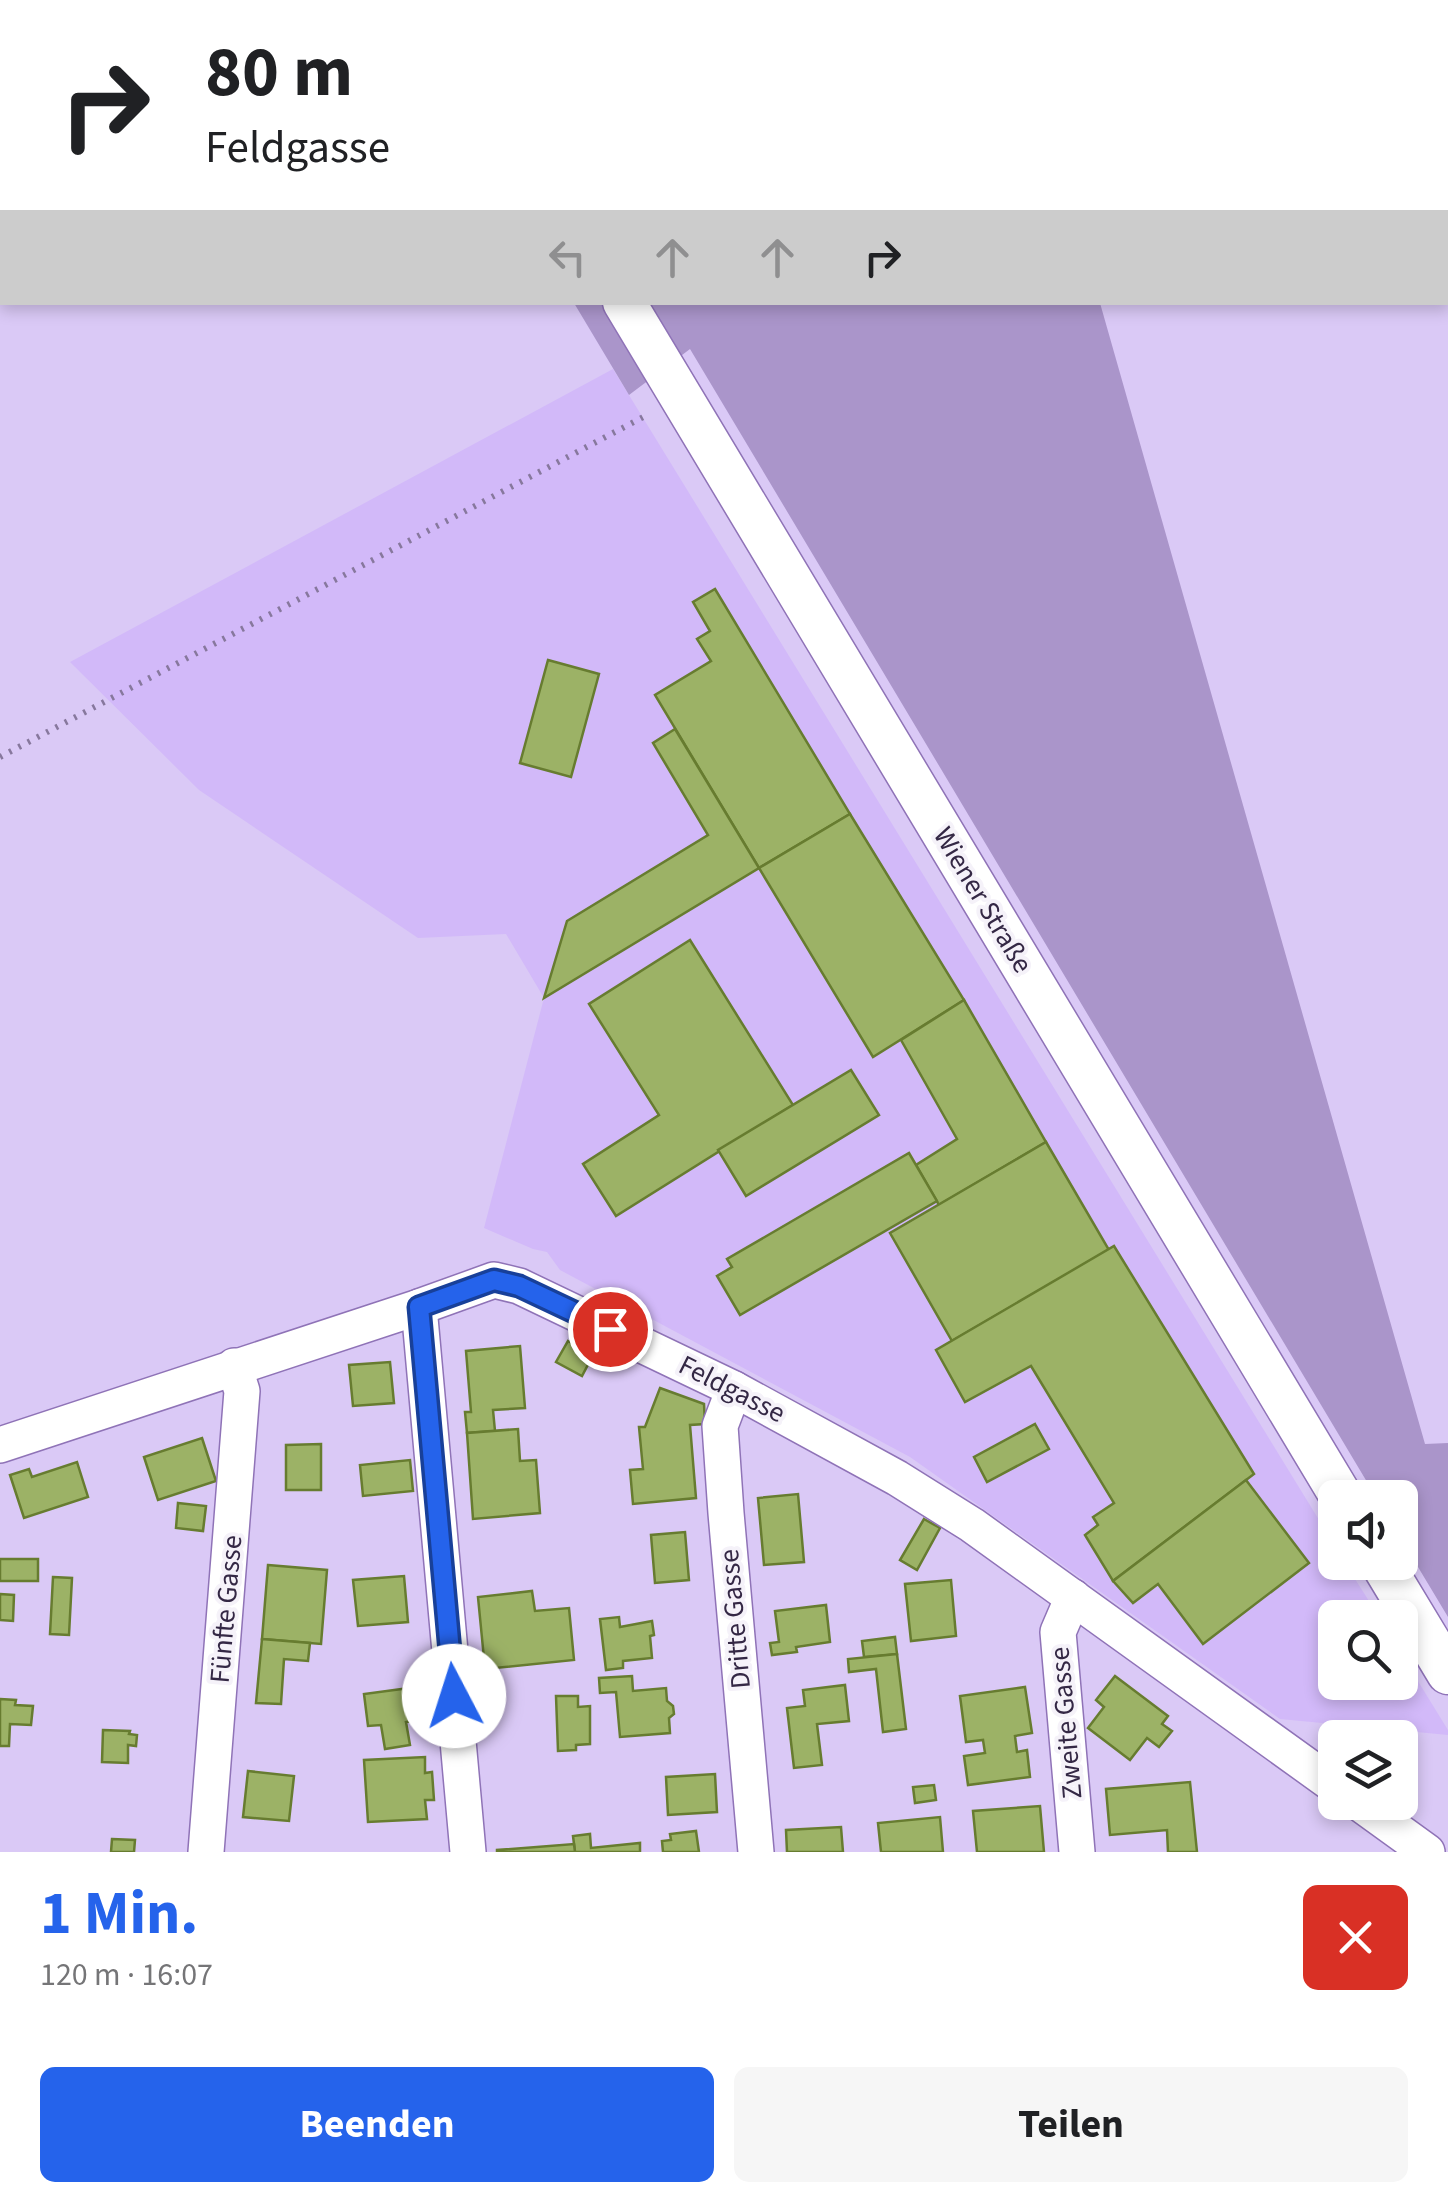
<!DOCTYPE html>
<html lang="de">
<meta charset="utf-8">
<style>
body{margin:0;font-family:"Source Sans 3",sans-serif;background:#f6f6f6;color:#202124;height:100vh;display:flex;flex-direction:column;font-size:38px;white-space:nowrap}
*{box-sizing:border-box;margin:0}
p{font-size:32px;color:#757577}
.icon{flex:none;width:55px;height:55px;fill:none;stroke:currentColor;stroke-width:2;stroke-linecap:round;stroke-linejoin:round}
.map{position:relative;height:1852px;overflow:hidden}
.details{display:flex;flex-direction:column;background:#fff;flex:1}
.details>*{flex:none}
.top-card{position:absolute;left:0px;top:0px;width:1450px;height:305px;box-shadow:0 5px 15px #0003;background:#fff;color:#202124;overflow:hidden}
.controls{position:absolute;left:1318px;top:1480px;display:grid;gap:20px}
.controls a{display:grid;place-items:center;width:100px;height:100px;border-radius:15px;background:#fff;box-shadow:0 5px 15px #0003;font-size:50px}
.pin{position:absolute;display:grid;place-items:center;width:85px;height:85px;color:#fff;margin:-42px;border:5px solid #fff;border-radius:50%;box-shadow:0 2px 10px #0007}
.me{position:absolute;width:110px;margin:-55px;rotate:355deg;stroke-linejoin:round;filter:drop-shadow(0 0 8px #0008)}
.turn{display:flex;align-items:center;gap:35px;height:210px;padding:0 40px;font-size:45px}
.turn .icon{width:130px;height:130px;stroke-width:2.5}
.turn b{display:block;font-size:70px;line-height:85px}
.lanes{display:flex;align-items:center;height:95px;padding:0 40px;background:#0003;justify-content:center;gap:50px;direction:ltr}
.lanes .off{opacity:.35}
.round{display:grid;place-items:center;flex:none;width:105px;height:105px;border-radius:15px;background:#f6f6f6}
.overview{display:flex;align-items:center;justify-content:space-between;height:170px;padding:0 40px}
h1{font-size:60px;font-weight:700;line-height:75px;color:#2563eb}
.cta{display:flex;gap:20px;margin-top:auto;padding:20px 40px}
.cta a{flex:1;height:115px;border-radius:15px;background:#2563eb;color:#fff;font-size:40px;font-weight:700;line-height:115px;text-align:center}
.cta a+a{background:#f6f6f6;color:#202124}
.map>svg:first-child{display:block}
.built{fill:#d2b9f9}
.green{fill:#aa95ca}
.forest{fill:#a57fd7}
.building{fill:#9cb266;stroke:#677c30;stroke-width:2.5}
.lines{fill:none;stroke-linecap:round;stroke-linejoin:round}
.minor-casing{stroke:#8f73b7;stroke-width:38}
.tertiary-casing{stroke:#8f73b7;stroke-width:45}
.path{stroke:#87789d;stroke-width:6;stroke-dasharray:2.5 8;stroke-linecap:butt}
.minor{stroke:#fff;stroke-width:35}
.tertiary{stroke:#fff;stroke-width:42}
.route-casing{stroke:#184099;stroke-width:25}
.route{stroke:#2563eb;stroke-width:18}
.labels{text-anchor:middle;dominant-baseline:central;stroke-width:8;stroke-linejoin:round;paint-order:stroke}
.street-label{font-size:28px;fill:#342845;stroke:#f5f2f9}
</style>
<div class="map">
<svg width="1448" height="1852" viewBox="0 0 1448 1852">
<rect width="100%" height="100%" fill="#dac9f6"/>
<!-- built -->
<path class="built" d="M613,369L1335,1546V1562L1345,1563L1379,1617L1335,1618V1682H1400V1652L1448,1730V1735L1280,1719L910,1457L560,1270L547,1252L533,1249L484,1228L544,998L506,934L418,938L199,790L70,662Z"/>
<!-- green -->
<path class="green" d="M574,303H1100L1425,1444L1448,1443V1617L1400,1537V1498L1376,1497L690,349L629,395Z"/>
<!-- forest -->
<path class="forest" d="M1040,0H1448V51V2H1040Z"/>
<!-- building -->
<g class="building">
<path d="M715,589L850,814L759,868L655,695L711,661L697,639L710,631L693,602Z"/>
<path d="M548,660L599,674L571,777L520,763Z"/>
<path d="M675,729L759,868L544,998L567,921L708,835L653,743Z"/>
<path d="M850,814L964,1000L873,1057L759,868Z"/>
<path d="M690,940L793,1105L616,1216L583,1164L659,1115L589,1004Z"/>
<path d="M964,1000L1046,1142L939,1205L916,1165L957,1139L901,1040Z"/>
<path d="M851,1070L879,1115L746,1196L718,1150Z"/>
<path d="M1046,1142L1109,1250L952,1341L890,1233Z"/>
<path d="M909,1153L937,1201L740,1315L717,1276L732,1267L727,1259Z"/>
<path d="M1114,1246L1254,1474L1113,1581L1085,1535L1098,1525L1093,1517L1114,1503L1031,1366L965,1402L936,1350Z"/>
<path d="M568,1341L593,1355L582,1376L556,1362Z"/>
<path d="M520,1346L525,1408L493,1410L495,1431L467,1433L465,1412H471L466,1351Z"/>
<path d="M390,1362L394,1403L353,1406L349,1365Z"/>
<path d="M660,1388L704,1404L705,1424L690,1425L696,1498L633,1504L630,1470L643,1469L639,1427H645Z"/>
<path d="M1035,1424L1049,1449L987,1482L974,1457Z"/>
<path d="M518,1429L520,1461L536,1460L540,1513L473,1519L467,1433Z"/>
<path d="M202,1438L216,1481L158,1500L144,1457Z"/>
<path d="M321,1444V1490H286V1445Z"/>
<path d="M410,1460L413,1491L363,1496L360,1465Z"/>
<path d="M77,1462L88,1497L24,1518L10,1475L29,1469L32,1477Z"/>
<path d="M1246,1480L1309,1563L1203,1644L1158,1584L1133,1603L1113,1581Z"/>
<path d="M798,1494L804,1562L764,1565L758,1498Z"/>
<path d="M178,1503L206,1506L203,1531L176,1528Z"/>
<path d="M924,1519L940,1528L917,1570L900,1560Z"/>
<path d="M685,1532L689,1580L655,1583L651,1535Z"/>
<rect x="0" y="1559" width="38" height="22"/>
<path d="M268,1565L327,1570L321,1644L262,1639Z"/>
<path d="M404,1576L408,1622L358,1626L353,1580Z"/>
<path d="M53,1577L72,1578L69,1635L50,1634Z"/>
<path d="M951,1580L956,1636L911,1641L905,1584Z"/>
<path d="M532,1591L535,1611L569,1608L574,1660L485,1669L478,1597Z"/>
<path d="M0,1594L14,1595L13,1621L0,1620Z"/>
<path d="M826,1605L830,1642L796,1647L797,1652L772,1655L770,1643L779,1642L775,1611Z"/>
<path d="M619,1617L620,1627L652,1621L654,1635L650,1636L652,1658L623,1661V1668L606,1670L600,1619Z"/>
<path d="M895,1637L897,1654L864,1657L862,1641Z"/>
<path d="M262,1639L310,1643L308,1661L284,1659L281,1704L256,1703Z"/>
<path d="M897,1654L906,1729L883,1732L876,1669L849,1672L848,1659Z"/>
<path d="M632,1676L633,1691L666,1688L667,1701L673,1706L674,1714L669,1718L670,1733L620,1737L616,1692L600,1693L599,1678Z"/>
<path d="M1115,1676L1168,1716L1162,1724L1172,1731L1159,1747L1147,1738L1130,1760L1088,1728L1104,1707L1096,1700Z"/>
<path d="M845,1685L849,1721L817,1724L822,1765L794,1768L787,1708L805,1706L803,1690Z"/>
<path d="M417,1687L422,1720L406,1722L410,1745L385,1749L381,1725L368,1726L364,1694Z"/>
<path d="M1025,1687L1032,1733L1015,1736L1017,1752L1027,1750L1030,1777L968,1785L964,1756L985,1753L983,1740L966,1742L960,1696Z"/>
<path d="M556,1696H578V1707L590,1706V1744L576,1745V1750L558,1751Z"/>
<path d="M0,1699L16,1700L15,1705L33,1706L31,1725L10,1724L9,1746H0Z"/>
<path d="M103,1730L130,1731L129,1734L137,1735L136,1746L128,1745V1763L102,1762Z"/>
<path d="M425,1757V1773L432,1772L434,1800H425L427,1819L368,1822L364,1760Z"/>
<path d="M248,1771L294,1776L289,1821L243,1817Z"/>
<path d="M715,1774L717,1812L668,1815L666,1777Z"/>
<path d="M1190,1782L1197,1852H1168L1167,1830L1110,1835L1106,1789Z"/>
<path d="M934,1785L936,1800L915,1803L913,1787Z"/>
<path d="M1040,1806L1044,1852H977L973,1811Z"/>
<path d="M940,1817L943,1852H881L878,1823Z"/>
<path d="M841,1827L843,1852H787L786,1830Z"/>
<path d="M696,1831L699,1852H663L662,1841L671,1840L670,1834Z"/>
<path d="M590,1834L591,1848L640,1843V1852H575L573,1836Z"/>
<path d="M112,1839L135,1840L134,1852H111Z"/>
<path d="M574,1844L575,1852H497V1850Z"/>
</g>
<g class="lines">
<!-- minor casing -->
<g class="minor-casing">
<g id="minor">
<path d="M419,1307L468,1852"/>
<path d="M734,1389L720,1426L726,1513L756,1852"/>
<path d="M0,1445L419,1307L494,1280L519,1286L734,1389L897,1478L972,1525L1335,1786"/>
<path d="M1073,1597L1058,1632L1077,1852"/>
<path d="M1358,1802L1427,1852"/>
<path d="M206,1852L242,1391L234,1366"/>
</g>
</g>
<!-- tertiary casing -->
<g class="tertiary-casing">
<g id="tertiary">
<path d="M442,0L443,2"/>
<path d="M624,302L1342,1498"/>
<path d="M1381,1562L1448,1673"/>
</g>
</g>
<!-- path -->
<path class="path" d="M0,757L649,414"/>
<!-- minor -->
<use href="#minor" class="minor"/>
<!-- tertiary -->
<use href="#tertiary" class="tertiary"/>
</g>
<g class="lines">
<!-- route casing -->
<g class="route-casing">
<path id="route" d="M454,1696L419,1307L494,1280L519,1286L610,1329"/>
</g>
<!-- route -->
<use href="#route" class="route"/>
</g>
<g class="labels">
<!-- street labels -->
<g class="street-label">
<text transform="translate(983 900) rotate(59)">Wiener Straße</text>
<text transform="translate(732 1389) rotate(27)">Feldgasse</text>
<text transform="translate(226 1609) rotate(-85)">Fünfte Gasse</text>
<text transform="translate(735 1619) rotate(-95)">Dritte Gasse</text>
<text transform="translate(1066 1723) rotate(-95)">Zweite Gasse</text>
</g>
</g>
</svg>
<div class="controls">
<a><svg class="icon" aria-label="sound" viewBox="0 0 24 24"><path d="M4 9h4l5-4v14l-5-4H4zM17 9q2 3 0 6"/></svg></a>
<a><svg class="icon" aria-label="search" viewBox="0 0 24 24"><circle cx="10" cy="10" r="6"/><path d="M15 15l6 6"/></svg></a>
<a><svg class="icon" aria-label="layers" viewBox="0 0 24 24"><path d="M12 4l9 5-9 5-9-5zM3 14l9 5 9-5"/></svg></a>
</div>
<div class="pin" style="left:610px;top:1329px;background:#d93025"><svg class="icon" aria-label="arrive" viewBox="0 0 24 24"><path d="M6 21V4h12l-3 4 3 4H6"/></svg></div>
<svg class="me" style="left:454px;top:1696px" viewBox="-20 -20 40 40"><circle r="19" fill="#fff"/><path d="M0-13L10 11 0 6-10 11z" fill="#2563eb"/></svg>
<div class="top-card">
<div class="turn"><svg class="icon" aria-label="right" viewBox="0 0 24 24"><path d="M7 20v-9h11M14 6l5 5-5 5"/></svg><div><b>80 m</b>Feldgasse</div></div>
<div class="lanes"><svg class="icon off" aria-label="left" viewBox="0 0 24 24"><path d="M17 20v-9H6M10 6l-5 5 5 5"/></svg><svg class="icon off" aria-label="ahead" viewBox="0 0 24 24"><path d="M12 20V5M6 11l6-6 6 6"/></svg><svg class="icon off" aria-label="ahead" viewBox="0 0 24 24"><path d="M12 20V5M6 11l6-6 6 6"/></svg><svg class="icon" aria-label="right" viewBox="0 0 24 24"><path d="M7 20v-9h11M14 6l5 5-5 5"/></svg></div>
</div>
</div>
<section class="details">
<div class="overview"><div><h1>1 Min.</h1><p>120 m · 16:07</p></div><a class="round" style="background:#d93025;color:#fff"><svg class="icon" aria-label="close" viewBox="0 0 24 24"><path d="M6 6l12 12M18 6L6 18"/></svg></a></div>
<div class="cta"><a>Beenden</a><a>Teilen</a></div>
</section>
